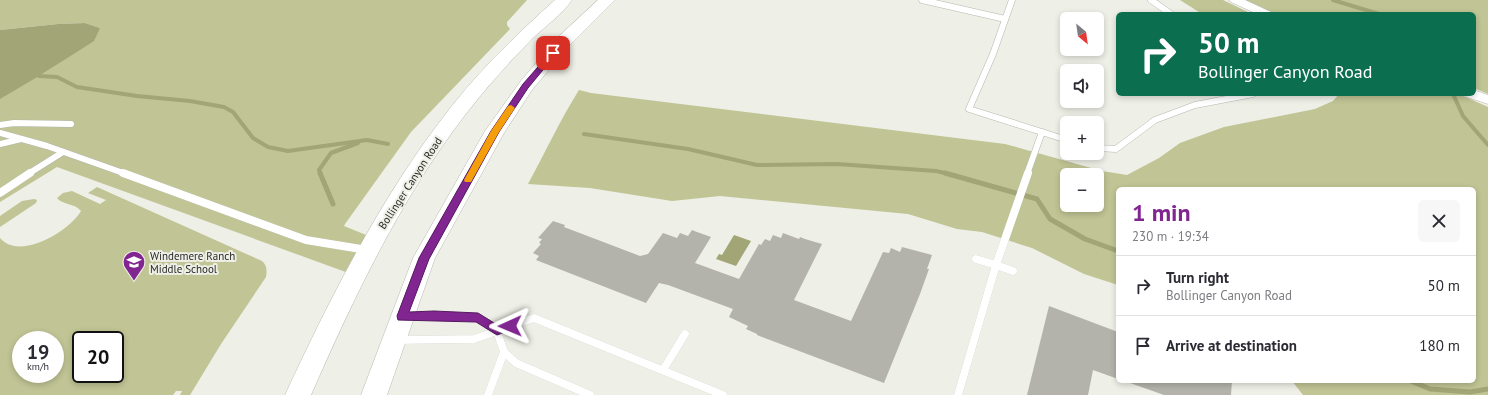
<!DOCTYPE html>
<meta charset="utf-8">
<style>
body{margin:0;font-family:"PT Sans",sans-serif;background:#f7f7f7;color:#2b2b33;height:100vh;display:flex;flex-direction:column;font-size:15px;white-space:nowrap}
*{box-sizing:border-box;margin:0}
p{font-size:13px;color:#7c7c81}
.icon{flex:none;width:22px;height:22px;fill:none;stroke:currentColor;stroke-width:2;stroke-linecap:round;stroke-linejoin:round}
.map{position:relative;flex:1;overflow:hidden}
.drawer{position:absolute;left:1116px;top:187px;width:360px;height:196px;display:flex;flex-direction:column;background:#fff;border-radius:6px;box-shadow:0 2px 6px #0003}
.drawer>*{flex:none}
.top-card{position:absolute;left:1116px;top:12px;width:360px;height:84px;border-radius:6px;box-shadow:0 2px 6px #0003;background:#0b6e4f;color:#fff;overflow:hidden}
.needle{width:26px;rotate:151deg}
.buttons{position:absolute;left:1060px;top:12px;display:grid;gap:8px}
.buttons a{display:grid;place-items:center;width:44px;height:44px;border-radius:6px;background:#fff;box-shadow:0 2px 6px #0003;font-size:20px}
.speed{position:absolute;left:12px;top:331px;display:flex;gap:8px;font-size:20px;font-weight:700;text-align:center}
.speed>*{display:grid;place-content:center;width:52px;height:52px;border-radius:50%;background:#fff;box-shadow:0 2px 6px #0003;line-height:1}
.speed small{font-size:10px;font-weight:400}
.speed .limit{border:2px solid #111;border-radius:6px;background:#fff;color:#111}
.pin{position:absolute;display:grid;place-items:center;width:34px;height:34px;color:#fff;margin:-17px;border-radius:8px;box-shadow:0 2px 6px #0006}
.me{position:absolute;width:44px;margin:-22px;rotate:269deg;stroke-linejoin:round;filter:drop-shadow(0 0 3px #0008)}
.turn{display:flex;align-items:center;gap:14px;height:84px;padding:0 16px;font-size:18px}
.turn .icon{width:52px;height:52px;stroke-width:2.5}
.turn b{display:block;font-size:28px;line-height:34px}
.round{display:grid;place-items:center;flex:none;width:42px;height:42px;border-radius:6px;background:#f7f7f7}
.head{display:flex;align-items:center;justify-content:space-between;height:68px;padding:0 16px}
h1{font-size:24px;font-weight:600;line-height:30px;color:#812591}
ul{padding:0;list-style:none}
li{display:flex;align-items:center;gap:12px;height:60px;padding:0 16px;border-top:1px solid #e1e1e2}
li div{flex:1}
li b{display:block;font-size:15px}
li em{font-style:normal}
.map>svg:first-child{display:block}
.green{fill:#c1c494;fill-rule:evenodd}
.water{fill:#a2a575}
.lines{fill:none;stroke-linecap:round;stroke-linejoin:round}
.stream-far1{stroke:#a2a575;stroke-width:4}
.stream{stroke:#a2a575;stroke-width:5}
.building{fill:#b3b3ab}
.lane-far1-casing{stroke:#b7b8b0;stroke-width:7}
.lane-casing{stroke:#b7b8b0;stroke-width:8}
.street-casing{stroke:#b7b8b0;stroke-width:1}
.secondary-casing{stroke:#b7b8b0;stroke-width:1}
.lane-far1{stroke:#fff;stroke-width:6}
.lane{stroke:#fff;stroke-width:8}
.street{fill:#fff;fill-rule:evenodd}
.secondary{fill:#fff;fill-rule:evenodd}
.route{fill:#812591;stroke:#54185e}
.slow{fill:#f59e0b}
.labels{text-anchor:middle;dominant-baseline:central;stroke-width:4;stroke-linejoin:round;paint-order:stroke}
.street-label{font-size:11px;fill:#292926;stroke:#eeefe6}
.poi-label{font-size:11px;fill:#292926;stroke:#eeefe6;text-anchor:start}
</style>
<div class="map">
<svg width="1488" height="395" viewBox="0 0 1488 395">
<rect width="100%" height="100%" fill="#eeefe6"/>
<!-- green -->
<g class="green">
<path d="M0,0H527L507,22V25L510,29L411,132L345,224L344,226L376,239L354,275L57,167L0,202V90L39,76L62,61L100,28L85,23L58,24L0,30Z"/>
<path d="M1180,0H1223L1252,14H1202Z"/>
<path d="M1244,0H1488V94L1474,88V14H1275Z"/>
<path d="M579,90L591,93L1005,144L1102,171L1127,175L1159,158L1180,143L1224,127L1315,109L1333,101L1339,94H1459L1488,107V395H1303L1292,381H1474V189H1118V285L1084,274L1032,248L982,232L957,229L908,214L720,196L672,201L590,188L528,184C545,153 560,120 579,90ZM1067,175H1097V205H1067Z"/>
<path d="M97,187L262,261C267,265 267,271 266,277L221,344L190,395H180L182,391H176L173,395H0V238C19,261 69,232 81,211C75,203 62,205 57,198L63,193L72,191L100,204L106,200L88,193ZM21,340H55V374H21ZM81,340H115V374H81Z"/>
<path d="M34,199L37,200L36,203L0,227V216L22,201Z"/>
</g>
<!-- water -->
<g class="water">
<path d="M85,23L100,28L94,41L39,76L0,99V30L58,24Z"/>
<path d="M734,235L751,241L736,266L716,259L719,254L722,255Z"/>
</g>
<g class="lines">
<!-- stream-far1 -->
<g class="stream-far1">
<path d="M1333,0L1379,14"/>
<path d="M39,76L57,77L77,87L137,96L190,101L224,107L233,112L253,138L268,147L288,151L367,140L388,144"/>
<path d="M1453,94L1463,116L1488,145"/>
<path d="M584,134L688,149L757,165L837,164L936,171L949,174"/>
<path d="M321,174L319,170L331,153L358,143"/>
</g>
<!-- stream -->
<g class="stream">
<path d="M320,173L333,204"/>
<path d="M945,173L1037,199L1050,219L1085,239L1118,251"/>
<path d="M1411,381L1430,389L1470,392L1488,389"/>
</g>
</g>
<!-- building -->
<g class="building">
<path d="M553,221L565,225L564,227L640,256L648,254L663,233L677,238L680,233L688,236L692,230L697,232L711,237L695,263L739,279L759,244L761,245L765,239L770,241L773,235L781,238L783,233L799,239L800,237L805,239L822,244L794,300L851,321L883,252L889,253L891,248L900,252L902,247L932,255L927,269H929L920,294L884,383L757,335V334L746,329L748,326L729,317L733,309L668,285L659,283L646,303L536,260L539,256L533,253L541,244L539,243L542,239L538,238Z"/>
<path d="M1049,306L1118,332V379L1093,370L1088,395H1027Z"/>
<path d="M1130,381H1232L1231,395H1164L1130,383Z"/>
</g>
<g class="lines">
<!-- lane-far1 casing -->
<g class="lane-far1-casing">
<g id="lane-far1">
<path d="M922,0L1005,19"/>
<path d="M1012,0L993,54L969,109L1067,140"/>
<path d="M1151,0L1171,14"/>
<path d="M0,125L14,123L71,124"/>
<path d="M0,133L47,146L126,174"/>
<path d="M0,144L21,139"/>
<path d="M1097,148L1116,149L1155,120L1195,105L1253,94"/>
<path d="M28,174L63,152"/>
<path d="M1027,174L1042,132"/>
</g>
</g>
<!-- lane casing -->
<g class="lane-casing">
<g id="lane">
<path d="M123,173L306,240L367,250"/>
<path d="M0,193L30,173"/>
<path d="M1013,271L996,265L1028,173"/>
<path d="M406,316L478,318L497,331"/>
<path d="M397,340L474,339L497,331"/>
<path d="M663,370L685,334"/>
<path d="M488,395L504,352"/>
<path d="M590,395L516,363L504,352L497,331L534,318L723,395"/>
<path d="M958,395L996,265L976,259"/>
</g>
</g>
<!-- street casing -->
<g class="street-casing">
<g id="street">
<path d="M1229,0H1245L1271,12L1273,14H1257L1231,2Z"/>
<path d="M1474,90L1488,95V104L1467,97L1465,94H1474Z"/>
</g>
</g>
<!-- secondary casing -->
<g class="secondary-casing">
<g id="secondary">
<path d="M555,0H572C562,14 546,26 533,38C509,62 486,88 465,115C400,200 354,297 311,395H285C332,294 382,195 451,107C482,68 518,33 555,0Z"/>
<path d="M598,0H615L569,46L532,90L504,133L435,258L387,395H361L413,258L485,131L520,82L557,38Z"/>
</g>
</g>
<!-- lane-far1 -->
<use href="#lane-far1" class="lane-far1"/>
<!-- lane -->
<use href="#lane" class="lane"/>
<!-- street -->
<use href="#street" class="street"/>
<!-- secondary -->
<use href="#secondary" class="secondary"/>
</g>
<!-- route -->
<path class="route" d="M553,51L557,53L528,88L499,132L429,259L409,312L434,311L478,313L499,326L510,322L513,323L515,326L513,329L497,335L476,322L398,320L397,316L419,258L491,131L523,84L551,52Z"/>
<!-- slow -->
<path class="slow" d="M511,105L515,108L499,132L471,182H465L464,180L491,131L508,106Z"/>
<!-- icons -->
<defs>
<g id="school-pin" transform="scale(1.15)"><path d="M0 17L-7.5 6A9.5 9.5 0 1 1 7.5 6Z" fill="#812591" stroke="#eeefe6"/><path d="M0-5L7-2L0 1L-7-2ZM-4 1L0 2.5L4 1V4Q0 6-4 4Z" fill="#fff"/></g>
</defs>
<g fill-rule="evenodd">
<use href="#school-pin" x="134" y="262"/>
</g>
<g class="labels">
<!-- street labels -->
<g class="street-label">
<text transform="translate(410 183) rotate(-57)">Bollinger Canyon Road</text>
</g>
<!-- poi labels -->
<g class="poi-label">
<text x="150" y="256">Windemere Ranch<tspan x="150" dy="13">Middle School</tspan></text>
</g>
</g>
</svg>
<div class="buttons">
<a><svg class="needle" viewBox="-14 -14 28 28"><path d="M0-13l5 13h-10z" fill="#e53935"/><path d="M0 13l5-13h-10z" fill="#7c7c81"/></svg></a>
<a><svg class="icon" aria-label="sound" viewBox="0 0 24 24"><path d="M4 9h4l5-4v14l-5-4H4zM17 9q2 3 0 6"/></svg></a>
<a>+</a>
<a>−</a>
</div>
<div class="speed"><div>19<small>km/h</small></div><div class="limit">20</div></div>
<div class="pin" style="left:553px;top:53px;background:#d93025"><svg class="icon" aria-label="arrive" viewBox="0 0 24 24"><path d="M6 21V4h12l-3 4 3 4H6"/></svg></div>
<svg class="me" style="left:510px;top:326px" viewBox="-20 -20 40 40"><path d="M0-17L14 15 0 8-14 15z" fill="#812591" stroke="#fff" stroke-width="4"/></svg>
<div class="top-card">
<div class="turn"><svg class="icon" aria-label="right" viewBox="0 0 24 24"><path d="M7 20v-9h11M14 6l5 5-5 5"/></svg><div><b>50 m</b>Bollinger Canyon Road</div></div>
</div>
<section class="drawer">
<div class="head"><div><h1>1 min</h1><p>230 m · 19:34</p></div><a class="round"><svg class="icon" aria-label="close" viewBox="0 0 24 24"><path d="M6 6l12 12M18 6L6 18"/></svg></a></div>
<ul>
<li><svg class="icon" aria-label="right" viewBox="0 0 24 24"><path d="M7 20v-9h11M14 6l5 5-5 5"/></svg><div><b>Turn right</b><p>Bollinger Canyon Road</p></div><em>50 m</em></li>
<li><svg class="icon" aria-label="arrive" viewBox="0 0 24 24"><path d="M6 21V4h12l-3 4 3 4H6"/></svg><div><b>Arrive at destination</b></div><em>180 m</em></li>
</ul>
</section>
</div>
